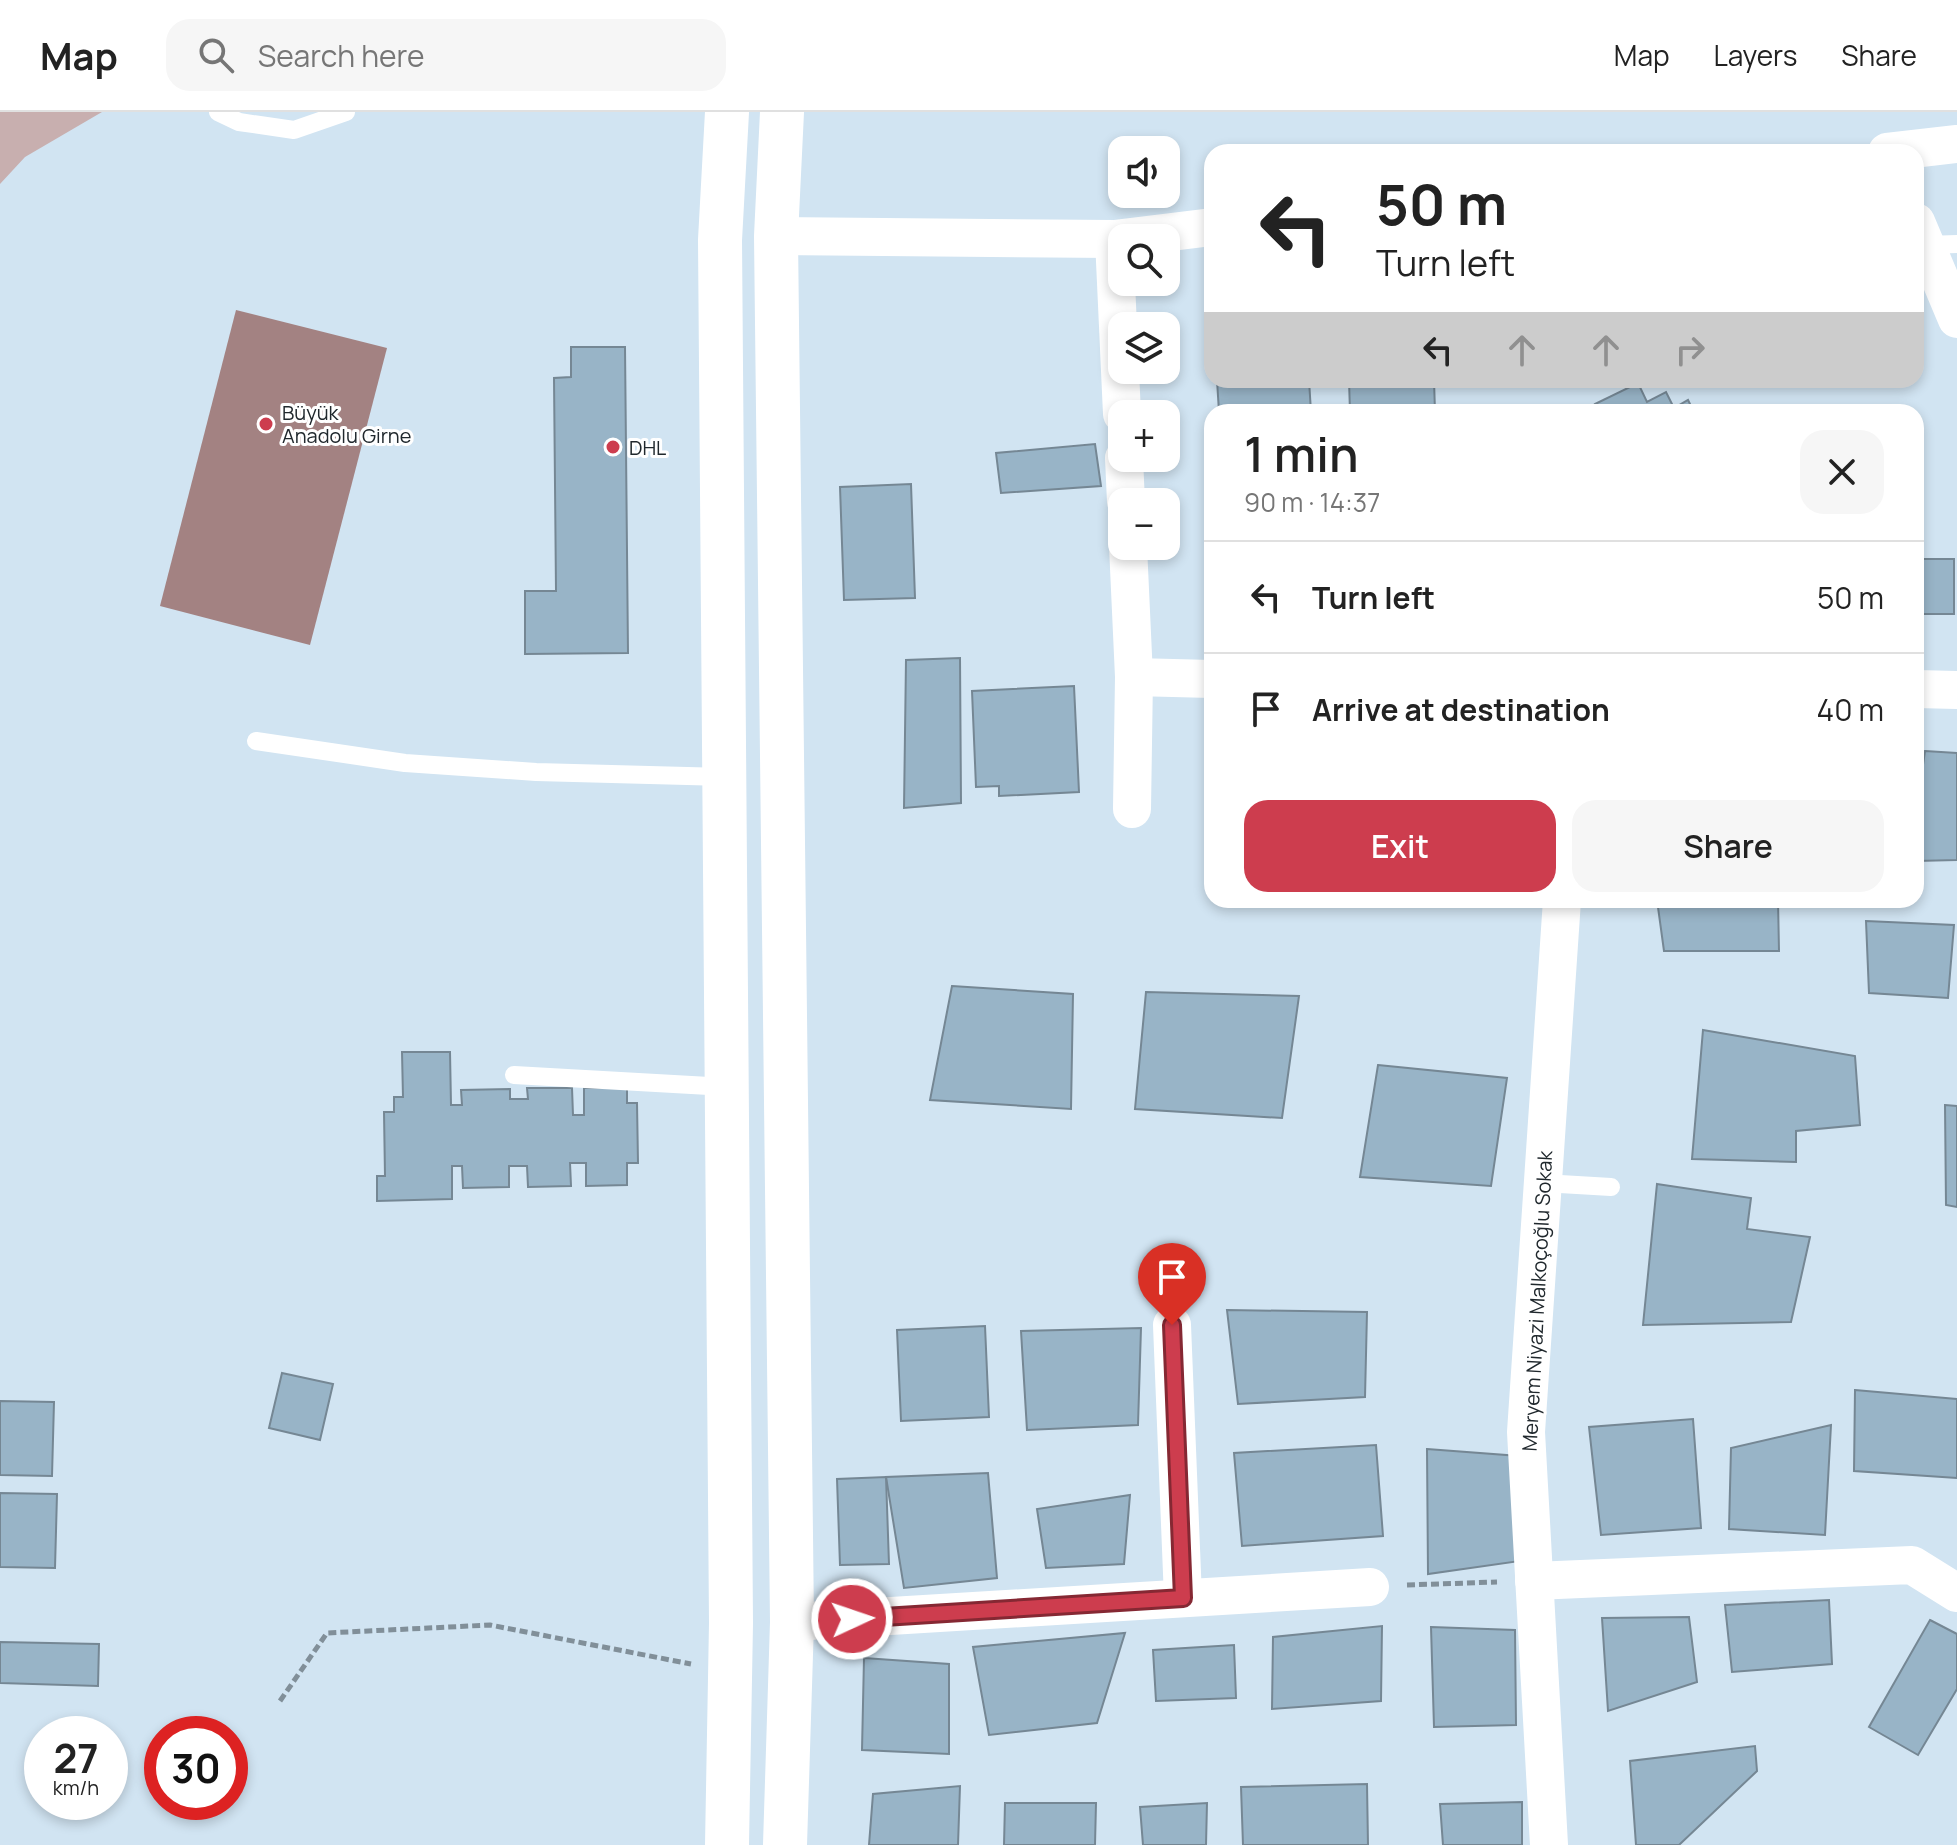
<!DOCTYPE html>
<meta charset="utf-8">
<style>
body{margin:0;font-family:Manrope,sans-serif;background:#f6f6f6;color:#222;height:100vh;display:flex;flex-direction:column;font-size:30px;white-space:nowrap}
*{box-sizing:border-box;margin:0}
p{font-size:26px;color:#767676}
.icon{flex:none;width:44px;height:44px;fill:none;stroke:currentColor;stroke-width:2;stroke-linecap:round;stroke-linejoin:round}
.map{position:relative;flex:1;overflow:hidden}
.side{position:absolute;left:1204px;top:292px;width:720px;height:504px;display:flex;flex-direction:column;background:#fff;border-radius:24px;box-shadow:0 4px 12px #0003}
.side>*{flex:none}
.guide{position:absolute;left:1204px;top:32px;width:720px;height:244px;border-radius:24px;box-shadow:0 4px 12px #0003;background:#fff;color:#222;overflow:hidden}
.buttons{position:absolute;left:1108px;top:24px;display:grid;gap:16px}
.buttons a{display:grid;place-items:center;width:72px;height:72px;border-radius:16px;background:#fff;box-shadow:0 4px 12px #0003;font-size:40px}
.speed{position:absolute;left:24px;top:1604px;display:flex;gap:16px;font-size:40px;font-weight:700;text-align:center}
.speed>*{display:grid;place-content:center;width:104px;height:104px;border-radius:50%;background:#fff;box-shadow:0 4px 12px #0003;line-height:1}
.speed small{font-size:20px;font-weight:400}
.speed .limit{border:12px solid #d22;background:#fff;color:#111}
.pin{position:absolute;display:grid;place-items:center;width:68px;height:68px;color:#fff;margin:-82px -34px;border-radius:50% 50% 50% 0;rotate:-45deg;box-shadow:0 0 8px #0007}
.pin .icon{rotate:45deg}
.me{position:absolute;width:88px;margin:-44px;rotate:87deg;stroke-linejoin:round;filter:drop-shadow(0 0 6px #0008)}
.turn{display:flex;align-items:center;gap:28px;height:168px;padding:0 40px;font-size:36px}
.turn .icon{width:104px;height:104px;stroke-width:2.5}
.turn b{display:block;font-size:56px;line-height:68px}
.lanes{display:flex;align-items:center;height:76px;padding:0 40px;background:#0003;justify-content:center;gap:40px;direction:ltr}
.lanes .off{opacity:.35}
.round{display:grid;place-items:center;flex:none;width:84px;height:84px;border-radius:24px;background:#f6f6f6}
.overview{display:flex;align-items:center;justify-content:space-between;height:136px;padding:0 40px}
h1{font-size:48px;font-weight:600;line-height:60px}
.action{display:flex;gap:16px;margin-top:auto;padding:16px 40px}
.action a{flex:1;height:92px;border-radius:24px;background:#cd3d4e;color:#fff;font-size:32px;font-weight:600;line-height:92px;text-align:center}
.action a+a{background:#f6f6f6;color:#222}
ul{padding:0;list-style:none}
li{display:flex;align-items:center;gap:24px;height:112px;padding:0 40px;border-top:2px solid #e0e0e0}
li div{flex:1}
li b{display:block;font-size:30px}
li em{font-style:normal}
header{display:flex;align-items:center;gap:48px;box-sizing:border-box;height:112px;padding:0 40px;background:#fff;border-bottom:2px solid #e0e0e0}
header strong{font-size:38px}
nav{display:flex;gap:44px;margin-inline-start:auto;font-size:28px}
.search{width:560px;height:72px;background:#f6f6f6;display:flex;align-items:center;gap:20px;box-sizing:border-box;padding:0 28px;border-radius:24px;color:#767676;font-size:30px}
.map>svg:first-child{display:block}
.green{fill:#c8afaf}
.water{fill:#a38282}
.building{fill:#98b4c7;stroke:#758794;stroke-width:2}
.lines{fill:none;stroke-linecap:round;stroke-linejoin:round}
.path{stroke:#818f99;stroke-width:5;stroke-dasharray:8 4;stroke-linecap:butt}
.service{stroke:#fff;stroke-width:18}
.minor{stroke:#fff;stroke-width:38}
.primary{stroke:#fff;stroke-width:44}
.route-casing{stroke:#852833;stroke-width:20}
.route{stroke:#cd3d4e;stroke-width:14}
.poi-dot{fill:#cd3d4e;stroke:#fff;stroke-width:3}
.labels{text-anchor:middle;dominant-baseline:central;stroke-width:6;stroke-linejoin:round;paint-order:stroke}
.poi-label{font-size:20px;fill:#20282d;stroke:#fff;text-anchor:start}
.street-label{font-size:20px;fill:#20282d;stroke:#fff}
</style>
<header>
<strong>Map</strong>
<div class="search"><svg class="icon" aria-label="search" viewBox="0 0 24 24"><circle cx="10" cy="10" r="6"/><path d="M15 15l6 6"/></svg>Search here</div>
<nav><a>Map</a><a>Layers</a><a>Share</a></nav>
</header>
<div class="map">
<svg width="1957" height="1733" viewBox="0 0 1957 1733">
<rect width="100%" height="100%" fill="#d1e4f2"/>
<!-- green -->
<path class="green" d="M0,0H102L25,45L0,72Z"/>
<!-- water -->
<path class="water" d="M236,198L387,236L310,533L160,494Z"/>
<!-- building -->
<g class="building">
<path d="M571,235H625L628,541L525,542V479H556L554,266L571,265Z"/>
<path d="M1217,268H1309L1311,300H1219Z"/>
<path d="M1349,268H1434L1435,300H1350Z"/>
<path d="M1638,271L1647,290L1666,280L1674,296L1688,288L1694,300H1599L1595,292Z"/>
<path d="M1095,332L1101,374L1001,381L996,341Z"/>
<path d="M911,372L915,486L844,488L840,375Z"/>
<rect x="1916" y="447" width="38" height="55"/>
<path d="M960,546L961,691L904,696L906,548Z"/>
<path d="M1074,574L1079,680L999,684V674L976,675L972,579Z"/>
<path d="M1925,639L1957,641V748L1916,749V701Z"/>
<path d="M1657,788H1778L1779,839H1664Z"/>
<path d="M1866,809L1954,813L1948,886L1869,881Z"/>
<path d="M952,874L1073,882L1071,997L930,988Z"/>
<path d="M1146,880L1299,884L1282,1006L1135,997Z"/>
<path d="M1703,918L1855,944L1860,1013L1796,1019V1050L1692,1047Z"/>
<path d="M402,940H450L451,993H462L461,978L510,977V987H528L527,976H572L573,1003H584V976L627,975V991H637L638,1051H627V1073L586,1074V1051H570L571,1074L528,1075L527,1054H509V1075L463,1076L462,1054H452V1087L377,1089V1064H385L384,1000H394V985H403Z"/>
<path d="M1378,953L1507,966L1491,1074L1360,1065Z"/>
<path d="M1945,993L1957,994V1095L1946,1093Z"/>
<path d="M1657,1072L1751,1086L1747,1117L1810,1125L1791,1210L1643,1213Z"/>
<path d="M1227,1198L1367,1200L1365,1285L1238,1292Z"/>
<path d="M985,1214L989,1305L901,1309L897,1218Z"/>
<path d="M1141,1216L1138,1313L1027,1318L1021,1219Z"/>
<path d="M282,1261L333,1272L320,1328L269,1316Z"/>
<path d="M1855,1278L1957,1287V1366L1854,1359Z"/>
<path d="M0,1289L54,1290L52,1364L0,1363Z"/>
<path d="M1693,1307L1701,1416L1601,1423L1589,1315Z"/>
<path d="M1831,1313L1825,1423L1729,1417L1731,1336Z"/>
<path d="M1376,1333L1383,1424L1242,1434L1234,1341Z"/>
<path d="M1427,1337L1519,1344L1520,1449L1428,1462Z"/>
<path d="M988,1361L997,1466L904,1476L886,1365Z"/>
<path d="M886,1365L889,1452L840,1453L837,1367Z"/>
<path d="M0,1381L57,1382L55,1456L0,1455Z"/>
<path d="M1130,1383L1124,1452L1046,1456L1037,1397Z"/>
<path d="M1829,1488L1832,1552L1732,1560L1725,1493Z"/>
<path d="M1689,1505L1697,1570L1608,1599L1602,1506Z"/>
<path d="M1930,1508L1957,1522V1577L1918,1643L1869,1615Z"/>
<path d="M1382,1514L1381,1589L1272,1597L1273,1525Z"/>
<path d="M1431,1515L1515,1518L1516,1613L1434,1615Z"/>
<path d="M1125,1521L1097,1611L989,1623L973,1535Z"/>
<path d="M0,1530L99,1532L98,1574L0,1571Z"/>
<path d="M1234,1533L1236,1586L1156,1589L1153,1538Z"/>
<path d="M864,1546L949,1552V1642L862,1638Z"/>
<path d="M1755,1634L1757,1659L1679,1733H1636L1630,1649Z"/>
<path d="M1367,1672L1368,1733H1243L1241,1675Z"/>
<path d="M960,1674L958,1733H869L873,1682Z"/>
<path d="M1522,1690V1733H1443L1440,1692Z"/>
<path d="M1005,1691H1096L1095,1733H1004Z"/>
<path d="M1207,1691L1206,1733H1143L1140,1695Z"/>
</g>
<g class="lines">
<!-- path -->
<g class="path">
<path d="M1407,1473L1497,1470"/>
<path d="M280,1589L327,1521L490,1513L691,1552"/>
</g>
<!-- service -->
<g class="service">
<path d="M218,0L239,10L294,18L346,0"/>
<path d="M1926,133L1957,132"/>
<path d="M256,629L405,651L536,660L725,665"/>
<path d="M514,963L727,975"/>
<path d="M1543,1071L1611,1075"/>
</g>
<!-- minor -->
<g class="minor">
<path d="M1887,40L1957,32"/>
<path d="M1916,110L1957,207"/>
<path d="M776,124L1114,127L1212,115"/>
<path d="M1114,127L1122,302"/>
<path d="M1124,346L1126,390"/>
<path d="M1128,434L1134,565L1132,697"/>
<path d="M1134,565L1212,567"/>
<path d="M1916,577L1957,578"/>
<path d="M1172,1213L1183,1486"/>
<path d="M1534,1469L1912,1453L1957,1481"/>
<path d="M792,1510L1370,1475"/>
<path d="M1549,1733L1526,1320L1562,788"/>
</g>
<!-- primary -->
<g class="primary">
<path d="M727,0L720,128L731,1511L727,1733"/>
<path d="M782,0L776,124L792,1510L785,1733"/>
</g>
</g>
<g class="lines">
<!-- route casing -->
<g class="route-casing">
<path id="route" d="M852,1507L1183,1486L1172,1213"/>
</g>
<!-- route -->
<use href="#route" class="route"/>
</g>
<!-- markers -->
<g class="poi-dot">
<circle cx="266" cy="312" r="8"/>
<circle cx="613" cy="335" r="8"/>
</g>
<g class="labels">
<!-- poi labels -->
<g class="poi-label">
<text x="282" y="300">Büyük<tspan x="282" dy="23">Anadolu Girne</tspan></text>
<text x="629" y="335">DHL</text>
</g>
<!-- street labels -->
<g class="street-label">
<text transform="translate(1537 1189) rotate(-87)">Meryem Niyazi Malkoçoğlu Sokak</text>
</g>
</g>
</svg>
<div class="buttons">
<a><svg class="icon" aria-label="sound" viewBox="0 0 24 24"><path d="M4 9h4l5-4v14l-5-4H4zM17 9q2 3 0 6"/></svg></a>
<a><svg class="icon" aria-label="search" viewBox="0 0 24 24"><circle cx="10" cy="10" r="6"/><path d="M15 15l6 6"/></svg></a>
<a><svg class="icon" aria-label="layers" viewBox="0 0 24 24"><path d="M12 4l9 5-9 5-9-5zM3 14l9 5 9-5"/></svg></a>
<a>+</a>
<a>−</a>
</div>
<div class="speed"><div>27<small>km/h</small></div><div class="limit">30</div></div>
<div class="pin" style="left:1172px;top:1213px;background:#d93025"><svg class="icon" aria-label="arrive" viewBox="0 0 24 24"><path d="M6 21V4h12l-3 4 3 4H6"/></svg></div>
<svg class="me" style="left:852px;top:1507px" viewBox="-20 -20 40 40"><circle r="17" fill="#cd3d4e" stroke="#fff" stroke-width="3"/><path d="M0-11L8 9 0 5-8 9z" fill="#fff"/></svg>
<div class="guide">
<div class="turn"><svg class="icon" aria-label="left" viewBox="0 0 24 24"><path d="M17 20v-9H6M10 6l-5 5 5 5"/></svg><div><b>50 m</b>Turn left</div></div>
<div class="lanes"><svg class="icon" aria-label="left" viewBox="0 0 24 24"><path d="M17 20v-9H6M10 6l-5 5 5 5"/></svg><svg class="icon off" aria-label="ahead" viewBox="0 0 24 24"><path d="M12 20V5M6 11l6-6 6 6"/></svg><svg class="icon off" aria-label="ahead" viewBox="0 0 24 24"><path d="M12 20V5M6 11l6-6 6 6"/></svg><svg class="icon off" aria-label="right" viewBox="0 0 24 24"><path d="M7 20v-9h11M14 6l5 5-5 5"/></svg></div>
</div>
<section class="side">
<div class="overview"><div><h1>1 min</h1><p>90 m · 14:37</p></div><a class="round"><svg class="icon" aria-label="close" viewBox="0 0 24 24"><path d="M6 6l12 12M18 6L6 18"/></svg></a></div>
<ul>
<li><svg class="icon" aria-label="left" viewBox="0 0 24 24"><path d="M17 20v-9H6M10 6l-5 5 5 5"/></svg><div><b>Turn left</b></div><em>50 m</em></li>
<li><svg class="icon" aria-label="arrive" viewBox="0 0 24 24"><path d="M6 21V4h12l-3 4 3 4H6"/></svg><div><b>Arrive at destination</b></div><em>40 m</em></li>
</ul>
<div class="action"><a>Exit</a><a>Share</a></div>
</section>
</div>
